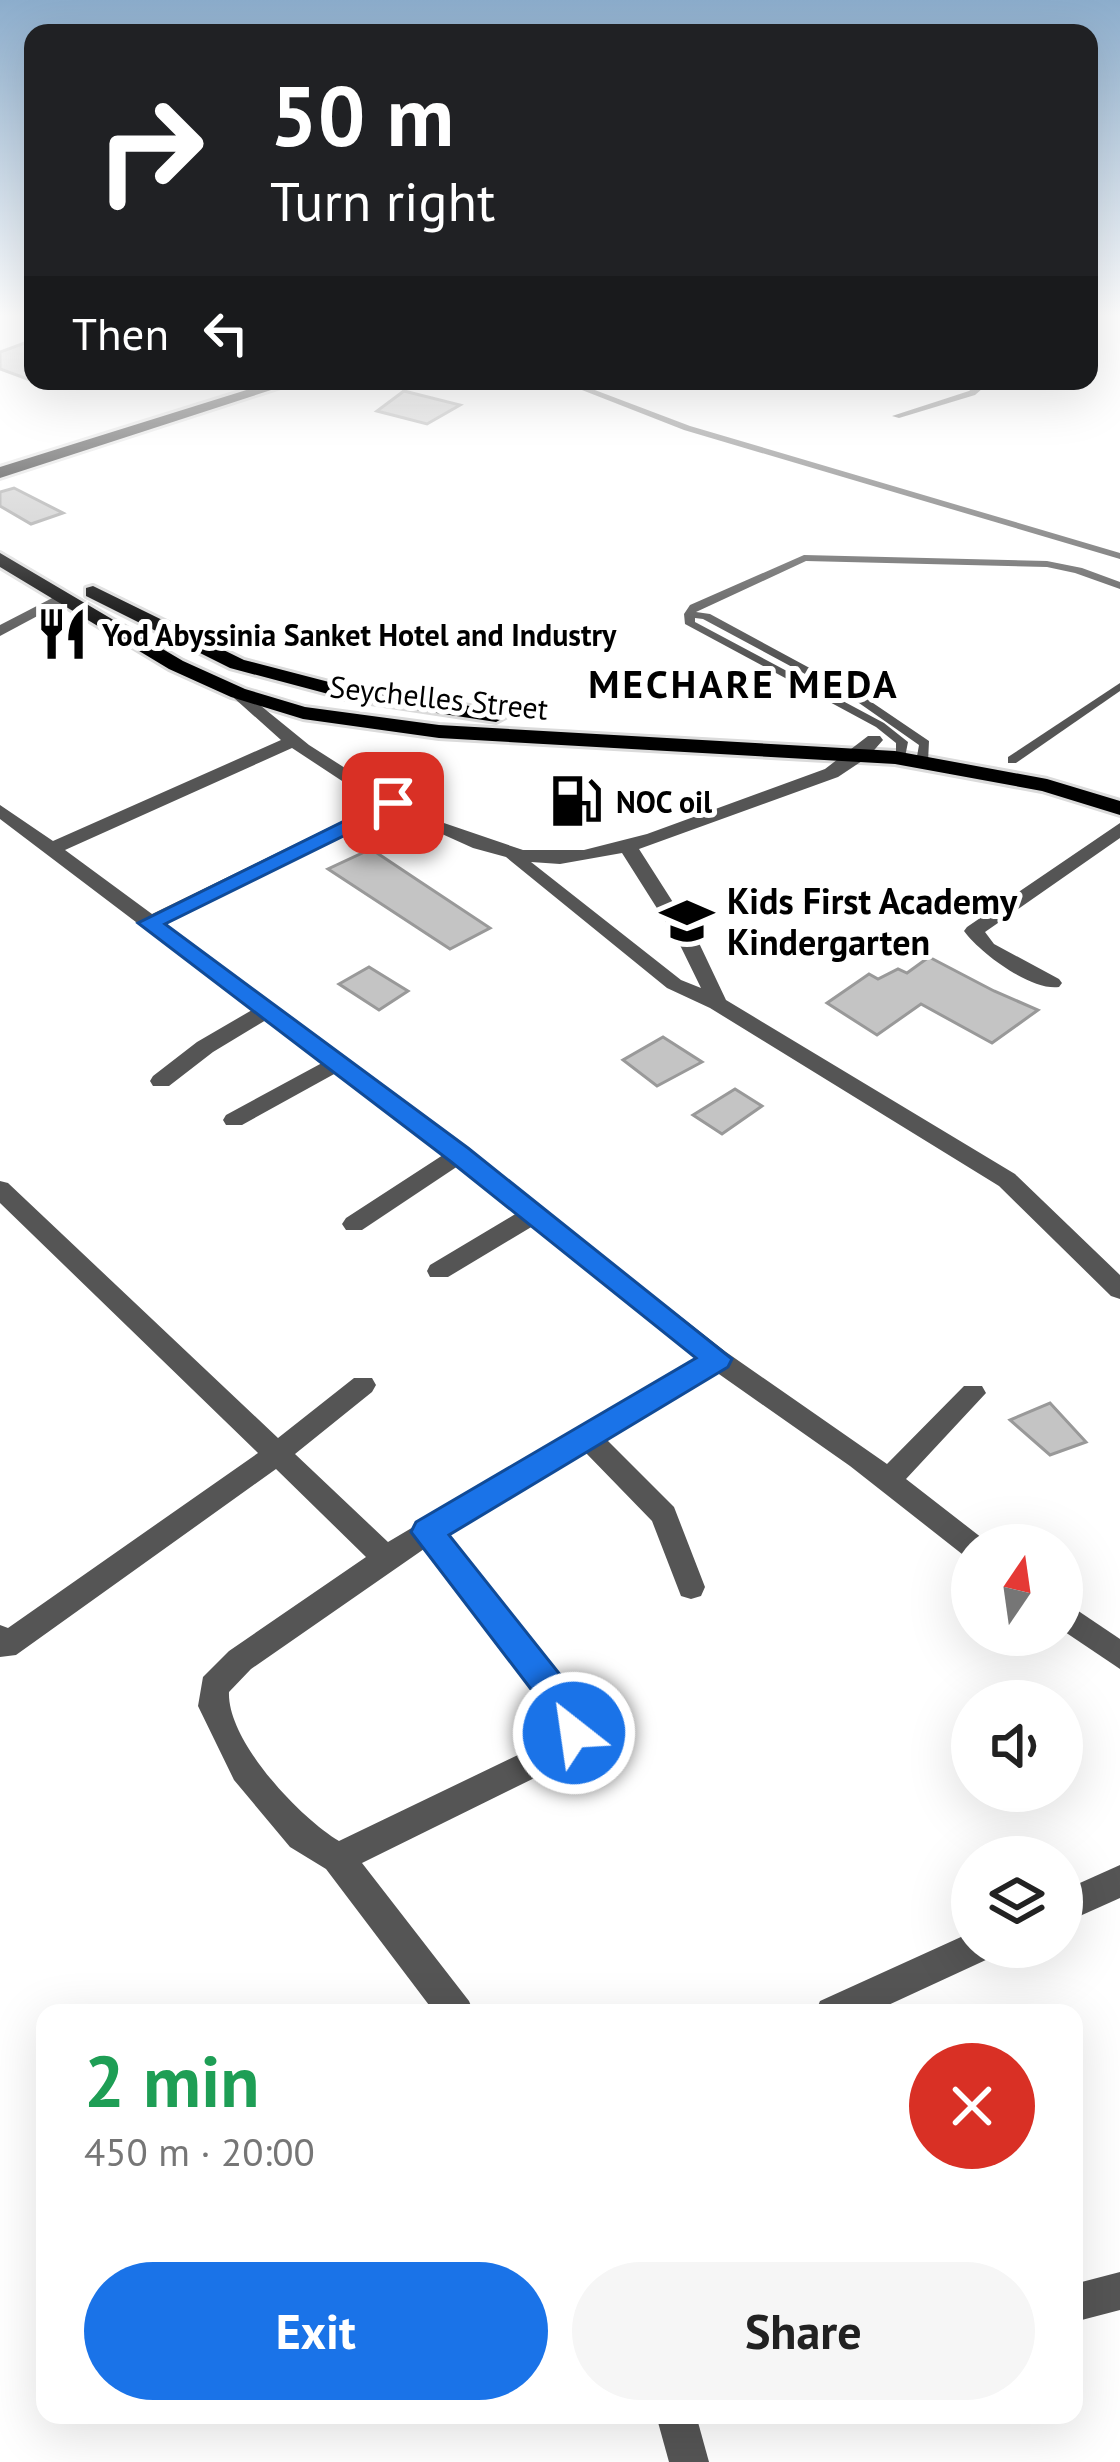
<!DOCTYPE html>
<meta charset="utf-8">
<style>
body{margin:0;font-family:"PT Sans",sans-serif;background:#f6f6f6;color:#222;height:100vh;display:flex;flex-direction:column;font-size:45px;white-space:nowrap}
*{box-sizing:border-box;margin:0}
p{font-size:39px;color:#767676}
.icon{flex:none;width:66px;height:66px;fill:none;stroke:currentColor;stroke-width:2;stroke-linecap:round;stroke-linejoin:round}
.map{position:relative;flex:1;overflow:hidden}
.side{position:absolute;left:36px;top:2004px;width:1047px;height:420px;display:flex;flex-direction:column;background:#fff;border-radius:24px;box-shadow:0 12px 48px #0002}
.side>*{flex:none}
.hud{position:absolute;left:24px;top:24px;width:1074px;height:366px;border-radius:24px;box-shadow:0 12px 48px #0002;background:#202124;color:#fff;overflow:hidden}
.needle{width:78px;rotate:13deg}
.buttons{position:absolute;left:951px;top:1524px;display:grid;gap:24px}
.buttons a{display:grid;place-items:center;width:132px;height:132px;border-radius:50%;background:#fff;box-shadow:0 12px 48px #0002;font-size:60px}
.pin{position:absolute;display:grid;place-items:center;width:102px;height:102px;color:#fff;margin:-51px;border-radius:24px;box-shadow:0 6px 18px #0006}
.me{position:absolute;width:132px;margin:-66px;rotate:330deg;stroke-linejoin:round;filter:drop-shadow(0 0 9px #0008)}
.turn{display:flex;align-items:center;gap:42px;height:252px;padding:0 48px;font-size:54px}
.turn .icon{width:156px;height:156px;stroke-width:2.5}
.turn b{display:block;font-size:84px;line-height:102px}
.then{display:flex;align-items:center;height:114px;padding:0 48px;background:#0003;gap:24px;font-size:45px}
.round{display:grid;place-items:center;flex:none;width:126px;height:126px;border-radius:63px;background:#f6f6f6}
.summary{display:flex;align-items:center;justify-content:space-between;height:204px;padding:0 48px}
h1{font-size:72px;font-weight:800;line-height:90px;color:#1e9e55}
.cta{display:flex;gap:24px;margin-top:auto;padding:24px 48px}
.cta a{flex:1;height:138px;border-radius:72px;background:#1a73e8;color:#fff;font-size:48px;font-weight:800;line-height:138px;text-align:center}
.cta a+a{background:#f6f6f6;color:#222}
.map>svg:first-child{display:block}
.building{fill:#c4c4c4;stroke:#999;stroke-width:3}
.lines{fill:none;stroke-linecap:round;stroke-linejoin:round}
.primary-casing{stroke:#dbdbdb;stroke-width:6}
.lane{fill:#555;fill-rule:evenodd}
.street{fill:#555;fill-rule:evenodd}
.primary{fill:#000;fill-rule:evenodd}
.route{fill:#1a73e8;stroke:#114b97;stroke-width:3}
.labels{text-anchor:middle;dominant-baseline:central;stroke-width:10;stroke-linejoin:round;paint-order:stroke}
.far-poi-label{font-size:30px;font-weight:bold;fill:#000;stroke:#fff;text-anchor:start}
.far-street-label{font-size:30px;fill:#000;stroke:#fff}
.poi-label{font-size:36px;font-weight:bold;fill:#000;stroke:#fff;text-anchor:start}
.far-district-label{font-size:39px;font-weight:bold;letter-spacing:3px;fill:#000;stroke:#fff}
</style>
<div class="map">
<svg width="1120" height="2462" viewBox="0 0 1120 2462">
<rect width="100%" height="100%" fill="#fff"/>
<!-- building -->
<g class="building">
<path d="M33,340V381L0,369V352Z"/>
<path d="M404,391L460,405L427,424L377,411Z"/>
<path d="M14,488L63,513L31,524L0,506V492Z"/>
<path d="M371,849L416,879L490,928L450,949L328,869Z"/>
<path d="M929,957L994,991L1038,1010L992,1043L921,1004L877,1035L827,1003L869,974L878,979L898,969L907,973Z"/>
<path d="M369,967L408,991L379,1010L339,984Z"/>
<path d="M663,1037L702,1062L657,1086L623,1060Z"/>
<path d="M735,1089L762,1106L722,1134L693,1115Z"/>
<path d="M1050,1403L1086,1442L1050,1455L1010,1420Z"/>
</g>
<g class="lines">
<!-- primary casing -->
<g class="primary-casing">
<g id="primary">
<path d="M275,381H299L0,478V467Z"/>
<path d="M0,553L183,661L245,689L305,707L439,725L895,751L1047,779L1120,801V815L1042,791L895,764L439,738L303,719L231,697L169,669L0,567Z"/>
<path d="M93,586L244,660L352,688L496,710L507,716L496,722L351,700L230,668L86,596V588Z"/>
</g>
</g>
<!-- lane -->
<g class="lane">
<path d="M559,381H571L690,426L1120,553V559L684,430Z"/>
<path d="M661,381H669L673,388L666,390Z"/>
<path d="M982,381H991L975,395L899,418L892,416L969,391Z"/>
<path d="M804,555L1047,561L1082,568L1120,582V589L1075,573L1047,567L806,561L696,612L710,614L867,699L929,741L928,762L922,766L916,762L919,745L859,703L703,619L695,618V622L884,723L908,742L904,762H896V743L876,727L685,624L684,614L690,605Z"/>
<path d="M1120,683V691L1016,763H1008V757Z"/>
</g>
<!-- street -->
<g class="street">
<path d="M60,594L73,597L0,636V625Z"/>
<path d="M240,689L309,745L392,798L441,822L523,850H584L647,834L825,769L868,736H880L883,740L868,757L838,777L639,849L699,943L726,1000L1015,1174L1120,1275V1299L1111,1296L999,1186L710,1008L667,988L506,857L473,848L391,811L164,924L467,1150L726,1352L887,1464L964,1386H982L986,1393L906,1479L982,1538L986,1545H972V1558L962,1554L850,1466L716,1372L606,1439L674,1507L705,1587L701,1596L691,1599L681,1596L652,1521L585,1452L447,1536L580,1702L588,1734L571,1760L362,1863L469,2001L474,2013H435L326,1869L290,1847L234,1780L198,1706L203,1677L229,1651L366,1557L276,1469L16,1655L0,1657V1625L8,1628L258,1453L0,1203V1181L8,1183L278,1438L354,1378H372L376,1385L372,1392L295,1454L388,1542L698,1358L533,1226L448,1277H430L427,1271L430,1265L517,1213L458,1166L362,1230H346L342,1224L346,1218L443,1155L336,1073L242,1125H226L223,1120L226,1115L322,1063L266,1020L213,1052L169,1086H153L150,1081L153,1076L197,1042L252,1010L0,819V805L53,841L281,740L234,698V690ZM292,748L377,804L152,914L65,850ZM622,853L679,943L701,988L681,980L531,862L560,864ZM424,1549L555,1717L557,1730L549,1740L339,1841C300,1818 227,1741 229,1692L251,1669Z"/>
<path d="M1120,823V838L985,932L994,944L1059,979L1062,983L1059,987C1031,991 980,953 964,931L967,927Z"/>
<path d="M1062,1600L1120,1639V1669L1062,1630Z"/>
<path d="M1120,1865V1898L1062,1924V1891Z"/>
<path d="M972,1932V1947H993L988,1959L871,2013H815L820,2001Z"/>
<path d="M1120,2272V2310L1074,2322V2284Z"/>
<path d="M656,2415H696L709,2462H669Z"/>
</g>
<!-- primary -->
<use href="#primary" class="primary"/>
</g>
<!-- sky -->
<linearGradient id="sky" x2="0" y2="1"><stop stop-color="#8cadcc"/><stop offset="0.48" stop-color="#fff"/><stop offset="1" stop-color="#fff" stop-opacity="0"/></linearGradient>
<rect width="1120" height="657" fill="url(#sky)"/>
<!-- route -->
<path class="route" d="M393,797L403,803L400,808L165,924L468,1148L732,1359L728,1367L449,1535L581,1701L591,1733L586,1745L574,1749L561,1745L553,1718L411,1532L416,1522L696,1358L450,1161L138,923Z"/>
<!-- icons -->
<defs>
<g id="restaurant-bare" transform="scale(4.14)"><path d="M-5-6h1v4h1v-4h1v4h1v-4h1v5L-1.5 .5V6h-2V.5L-5-1ZM5-6V6H3V1.5H1.5Q1.5-4 5-6Z" fill="#000" stroke="#fff" stroke-width="2.5" paint-order="stroke"/></g>
<g id="fuel-bare" transform="scale(4.14)"><path d="M-5.5-6h7V0h2V4h1.3V-2.5L3-4.5l.8-.8L6-3V5H2.5V1h-1V6h-7ZM-4.2-4.7v3.2H.2V-4.7Z" fill="#000" stroke="#fff" stroke-width="2.5" paint-order="stroke"/></g>
<g id="school-bare" transform="scale(4.14)"><path d="M0-5L7-2L0 1L-7-2ZM-4 1L0 2.5L4 1V4Q0 6-4 4Z" fill="#000" stroke="#fff" stroke-width="2.5" paint-order="stroke"/></g>
</defs>
<g fill-rule="evenodd">
<use href="#restaurant-bare" x="62" y="634"/>
<use href="#fuel-bare" x="576" y="801"/>
<use href="#school-bare" x="687" y="921"/>
</g>
<g class="labels">
<!-- far-poi labels -->
<g class="far-poi-label">
<text x="102" y="634">Yod Abyssinia Sanket Hotel and Industry</text>
<text x="616" y="801">NOC oil</text>
</g>
<!-- far-street labels -->
<g class="far-street-label">
<text transform="translate(439 697) rotate(6)">Seychelles Street</text>
</g>
<!-- poi labels -->
<g class="poi-label">
<text x="727" y="900">Kids First Academy<tspan x="727" dy="41">Kindergarten</tspan></text>
</g>
<!-- far-district labels -->
<g class="far-district-label">
<text x="744" y="683">MECHARE MEDA</text>
</g>
</g>
</svg>
<div class="buttons">
<a><svg class="needle" viewBox="-14 -14 28 28"><path d="M0-13l5 13h-10z" fill="#e53935"/><path d="M0 13l5-13h-10z" fill="#767676"/></svg></a>
<a><svg class="icon" aria-label="sound" viewBox="0 0 24 24"><path d="M4 9h4l5-4v14l-5-4H4zM17 9q2 3 0 6"/></svg></a>
<a><svg class="icon" aria-label="layers" viewBox="0 0 24 24"><path d="M12 4l9 5-9 5-9-5zM3 14l9 5 9-5"/></svg></a>
</div>
<div class="pin" style="left:393px;top:803px;background:#d93025"><svg class="icon" aria-label="arrive" viewBox="0 0 24 24"><path d="M6 21V4h12l-3 4 3 4H6"/></svg></div>
<svg class="me" style="left:574px;top:1733px" viewBox="-20 -20 40 40"><circle r="17" fill="#1a73e8" stroke="#fff" stroke-width="3"/><path d="M0-11L8 9 0 5-8 9z" fill="#fff"/></svg>
<div class="hud">
<div class="turn"><svg class="icon" aria-label="right" viewBox="0 0 24 24"><path d="M7 20v-9h11M14 6l5 5-5 5"/></svg><div><b>50 m</b>Turn right</div></div>
<div class="then">Then<svg class="icon" aria-label="left" viewBox="0 0 24 24"><path d="M17 20v-9H6M10 6l-5 5 5 5"/></svg></div>
</div>
<section class="side">
<div class="summary"><div><h1>2 min</h1><p>450 m · 20:00</p></div><a class="round" style="background:#d93025;color:#fff"><svg class="icon" aria-label="close" viewBox="0 0 24 24"><path d="M6 6l12 12M18 6L6 18"/></svg></a></div>
<div class="cta"><a>Exit</a><a>Share</a></div>
</section>
</div>
